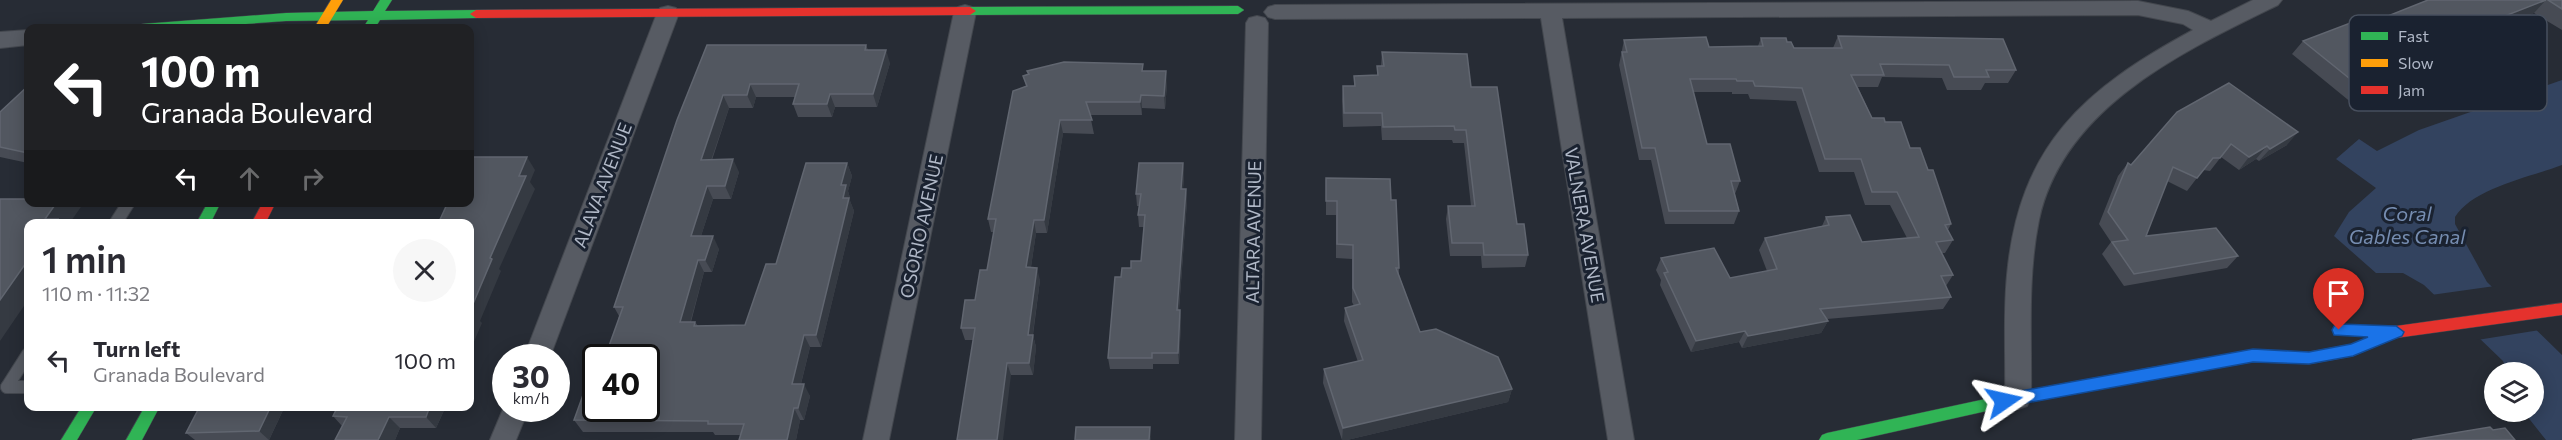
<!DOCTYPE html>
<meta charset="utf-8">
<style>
body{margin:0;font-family:Commissioner,sans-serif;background:#f7f7f7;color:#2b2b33;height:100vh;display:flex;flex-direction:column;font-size:22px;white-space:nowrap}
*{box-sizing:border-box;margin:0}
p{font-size:20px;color:#7c7c81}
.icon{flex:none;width:33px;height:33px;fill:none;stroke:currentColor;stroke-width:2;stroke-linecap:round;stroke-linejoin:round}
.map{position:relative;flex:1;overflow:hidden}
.sheet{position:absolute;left:24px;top:219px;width:450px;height:192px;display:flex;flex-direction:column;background:#fff;border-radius:12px;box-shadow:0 3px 15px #0003}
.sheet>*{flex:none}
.banner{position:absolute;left:24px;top:24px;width:450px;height:183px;border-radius:12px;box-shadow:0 3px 15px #0003;background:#202124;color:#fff;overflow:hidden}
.tools{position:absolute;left:2484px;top:362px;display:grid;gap:12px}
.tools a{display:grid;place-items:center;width:60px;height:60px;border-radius:50%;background:#fff;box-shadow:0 3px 15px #0003;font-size:30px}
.speed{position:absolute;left:492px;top:344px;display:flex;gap:12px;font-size:30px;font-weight:700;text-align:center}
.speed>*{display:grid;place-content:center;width:78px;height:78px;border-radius:50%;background:#fff;box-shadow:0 3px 15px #0003;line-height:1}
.speed small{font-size:15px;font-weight:400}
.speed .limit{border:3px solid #111;border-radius:9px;background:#fff;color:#111}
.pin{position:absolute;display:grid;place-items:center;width:51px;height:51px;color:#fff;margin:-62px -26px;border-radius:50% 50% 50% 0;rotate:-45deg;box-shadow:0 0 6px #0007}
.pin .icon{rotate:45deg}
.me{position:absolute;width:66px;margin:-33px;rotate:79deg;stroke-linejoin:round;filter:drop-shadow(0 0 4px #0008)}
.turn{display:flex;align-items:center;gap:21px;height:126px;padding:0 18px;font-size:27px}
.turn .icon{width:78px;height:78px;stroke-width:2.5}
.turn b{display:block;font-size:42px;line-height:51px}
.lanes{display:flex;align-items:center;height:57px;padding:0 18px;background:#0003;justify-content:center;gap:30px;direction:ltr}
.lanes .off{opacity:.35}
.round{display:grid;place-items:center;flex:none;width:63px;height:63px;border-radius:32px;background:#f7f7f7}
.summary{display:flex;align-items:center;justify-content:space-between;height:102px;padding:0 18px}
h1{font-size:36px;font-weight:600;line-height:45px}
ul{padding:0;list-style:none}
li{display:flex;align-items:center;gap:18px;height:78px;padding:0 18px}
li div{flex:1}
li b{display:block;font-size:22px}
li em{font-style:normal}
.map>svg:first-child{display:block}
.water{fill:#33435f}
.pier{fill:#272c35}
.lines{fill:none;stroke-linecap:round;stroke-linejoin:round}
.lane-casing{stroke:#43474e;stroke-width:14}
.street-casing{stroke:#43474e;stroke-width:2}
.fast-casing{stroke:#43474e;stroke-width:1}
.slow-casing{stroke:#43474e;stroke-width:1}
.jam-casing{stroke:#43474e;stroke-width:1}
.lane{stroke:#575b63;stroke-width:12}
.street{fill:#575b63;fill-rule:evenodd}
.fast{fill:#30b455;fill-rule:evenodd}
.slow{fill:#ff9f0a;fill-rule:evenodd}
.jam{fill:#e5322d;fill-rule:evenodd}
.wall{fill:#474b54}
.shaded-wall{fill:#353a42}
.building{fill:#525760;stroke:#616670;stroke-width:1.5}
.route{fill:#1a73e8;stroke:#114b97;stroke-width:1.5}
.labels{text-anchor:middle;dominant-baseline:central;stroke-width:6;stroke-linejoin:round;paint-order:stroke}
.street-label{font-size:18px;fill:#b0b8c7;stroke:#1a2230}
.water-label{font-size:20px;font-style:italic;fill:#768db1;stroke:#1a2230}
.key{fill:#1a2230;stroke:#474f5d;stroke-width:1.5}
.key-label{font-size:16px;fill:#b0b8c7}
</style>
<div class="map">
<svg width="2562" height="440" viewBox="0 0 2562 440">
<rect width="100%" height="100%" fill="#272c35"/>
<!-- water -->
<path class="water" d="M2562,80V165C2531,177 2473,188 2455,217V224L2487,282L2562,355V440H2546L2523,411H2534V372H2507L2503,361L2424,285L2403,273H2376L2334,236L2349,212L2376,188L2336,159L2359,139L2377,151L2419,130Z"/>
<!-- pier -->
<path class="pier" d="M2495,286L2540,330L2477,340L2431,295Z"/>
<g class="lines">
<!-- lane casing -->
<g class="lane-casing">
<g id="lane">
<path d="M115,224L129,202"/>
<path d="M7,387L28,354"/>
<path d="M7,387H28"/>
</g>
</g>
<!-- street casing -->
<g class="street-casing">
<g id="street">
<path d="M2253,0H2282L2278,5C2184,51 2063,107 2039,220C2027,279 2032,338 2031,398L2027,406L2018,409L2009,406L2005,398C2006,357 2003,316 2007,275C2019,145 2084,89 2193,30L2183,24L2138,15L1562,18L1634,440H1608L1541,18L1275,19L1268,17L1264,12L1268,7L1275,5L2138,1L2188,11L2211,21Z"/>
<path d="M965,5L972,7L976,12L889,440H863L954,12L958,7Z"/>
<path d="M668,6L676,8L679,13L550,357H524L657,13L660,8Z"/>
<path d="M1257,16L1265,18L1268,23L1261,440H1235L1246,23L1249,18Z"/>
<path d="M28,30V45L0,48V32Z"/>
<path d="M506,402V408H529L516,440H490Z"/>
</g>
</g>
<!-- fast casing -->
<g class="fast-casing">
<g id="fast">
<path d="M380,0H392L385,11L476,10L482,14L476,18L380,20L375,28H363L368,20L286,21L191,28H136L142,24L286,13L373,11Z"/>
<path d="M1238,6L1244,10L1238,14L970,15L964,11L970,7Z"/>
<path d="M208,202H221L210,224H196Z"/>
<path d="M2182,362L2187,364L2189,368L2187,372L2182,374L2018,404L1857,440H1819L1822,435L1827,433L2018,392Z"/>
<path d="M82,406H97L77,440H61Z"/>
<path d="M145,406H160L142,440H126Z"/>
</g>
</g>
<!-- slow casing -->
<g class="slow-casing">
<g id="slow">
<path d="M331,0H343L326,28H314Z"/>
<path d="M2396,326L2401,328L2403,332L2401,336L2353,356L2309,364L2253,362L2182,374L2177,372L2175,368L2177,364L2182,362L2253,350L2309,352L2352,344Z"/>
</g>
</g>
<!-- jam casing -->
<g class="jam-casing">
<g id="jam">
<path d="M970,7L976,11L970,15L476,18L470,14L476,10Z"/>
<path d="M263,202H276L265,224H251Z"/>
<path d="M2562,303V315L2396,338L2368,335L2366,331L2368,327L2396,326Z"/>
</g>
</g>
<!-- lane -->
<use href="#lane" class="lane"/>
<!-- street -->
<use href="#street" class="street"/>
<!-- fast -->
<use href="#fast" class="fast"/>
<!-- slow -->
<use href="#slow" class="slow"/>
<!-- jam -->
<use href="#jam" class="jam"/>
</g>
<!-- wall -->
<g class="wall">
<path d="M2428,0H2562V30L2534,13L2494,28L2507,38L2501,44L2502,45L2489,58L2458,71L2434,52L2392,68L2407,80L2394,93L2358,108L2292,54L2303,41L2373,22Z"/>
<path d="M1838,36L2016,70L2008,83H1985L1981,90H1947L1942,78L1882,77L1878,87H1858L1872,118L1885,122L1910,148L1928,170L1951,224L1948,230L1953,240L1945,253H1941L1953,275L1946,286L1951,297L1943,309L1827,319L1828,321L1821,333L1742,348L1739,342L1691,352L1660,285L1661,280L1656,270L1661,258L1730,278L1767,271L1759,250L1765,238L1822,226L1826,217L1862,242L1907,238L1890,205H1865L1854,172H1819L1796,101L1750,99L1748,94H1732V92H1693L1707,144L1740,181L1735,194L1739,211L1734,224H1665L1651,160H1639L1619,65L1624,40L1709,47L1758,46L1761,38L1787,42L1794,48H1833Z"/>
<path d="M707,45H866L868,50L890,63L877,107H835L832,117H798L793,104L795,97H756L753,108H729L712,160L739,172L731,199H713L701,236L719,249L712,272H704L691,322H695L698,326L745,325L776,264L847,163L852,176L848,191L850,198V201L854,211L821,347H810L801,384L810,396L804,420H800L796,440H739L741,435H715L713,432H583L574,420L596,408L619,316L614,307Z"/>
<path d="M1382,52L1471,87L1517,224L1528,255L1525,267L1482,268L1481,256H1450L1446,219L1448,206H1471L1464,143H1453L1452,140H1382L1381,126L1343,127L1342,100L1343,86H1354V76L1377,75V66H1381Z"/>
<path d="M1027,71H1143L1167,84L1165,109L1142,108V115H1090L1094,134L1063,133L1047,233H1036L1031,267L1040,280L1033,335L1036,347L1033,375H1011L973,340H965L961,328L975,300L987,270L994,232H991L988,219L1026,86L1023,76L1028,74Z"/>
<path d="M28,86V163L0,157V112Z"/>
<path d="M2177,112L2287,145L2259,161L2256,159L2239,170L2221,157L2210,171L2203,170L2187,191L2167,181L2146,236L2238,256L2227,268L2124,286L2102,254L2111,242L2099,224L2118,176L2128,163L2131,165Z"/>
<path d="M1183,163L1184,175L1183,189H1186L1187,201L1179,310H1180L1181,321L1179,364H1153V369H1110L1108,358L1121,277L1131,268L1141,261L1144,227H1139L1138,215L1139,206H1137L1136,194Z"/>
<path d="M1326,178L1391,200L1399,268V275L1420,332L1512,389L1508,402L1347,440H1342L1323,383L1324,369L1358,362L1344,321L1345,308L1354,306L1352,302V259L1336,258V215H1326Z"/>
<path d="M200,406H285L269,440H195L186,433Z"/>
<path d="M446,406L436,428H400L395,440H335L342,426L333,416Z"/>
</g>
<!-- shaded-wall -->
<g class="shaded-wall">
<path d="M2546,0L2534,13L2474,36L2487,23Z"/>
<path d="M2507,38L2489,58L2458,71L2471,58L2498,42Z"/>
<path d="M2446,39L2434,52L2372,76L2384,63Z"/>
<path d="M886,50L890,63L877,107L873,94Z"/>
<path d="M1166,71L1167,84L1165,109L1164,96Z"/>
<path d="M2407,80L2394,93L2358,108L2370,95Z"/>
<path d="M750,84L756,97L753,108L747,95Z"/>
<path d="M830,94L835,107L832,117L827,104Z"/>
<path d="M723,95L729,108L707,172L701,160Z"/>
<path d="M1141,95L1142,108V115L1140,102Z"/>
<path d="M1060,120L1063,133L1047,233L1044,220Z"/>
<path d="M2298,132L2287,145L2259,161L2270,149Z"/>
<path d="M2267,146L2256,159L2239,170L2249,157Z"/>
<path d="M527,157L535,170L530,182L535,189L499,269L501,271L480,321L482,323L470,351V312L519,176Z"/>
<path d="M733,159L739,172L731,199L725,186Z"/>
<path d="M847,163L852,176L848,191L850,198V201L854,211L821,347L816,335L843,198L841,185Z"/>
<path d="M1183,163L1184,175L1182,201L1181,189Z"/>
<path d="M707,186L713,199L697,248L691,236Z"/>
<path d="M1186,189L1187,201L1178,321L1177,310Z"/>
<path d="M57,202H81L83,204L69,224H51L45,219Z"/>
<path d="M1034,220L1036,233L1029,280L1026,267Z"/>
<path d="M713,236L719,249L712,272L705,260Z"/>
<path d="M28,260V300L0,341V300Z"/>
<path d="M698,260L704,272L687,334L680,322Z"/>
<path d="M1037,268L1040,280L1031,347L1028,335Z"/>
<path d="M1180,310L1181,321L1179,364L1178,353Z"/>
<path d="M1828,321L1821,333L1742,348L1748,336Z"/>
<path d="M1745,331L1739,342L1691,352L1696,341Z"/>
<path d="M804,335L810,347L798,395L792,384Z"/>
<path d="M1033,335L1036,347L1033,375L1029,363Z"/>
<path d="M1007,363L1011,375L1003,440H997Z"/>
<path d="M804,384L810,396L804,420L798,408Z"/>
<path d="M1512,389L1508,402L1347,440H1342L1343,428Z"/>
<path d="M271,406H285L269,440L259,431Z"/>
<path d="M430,406H446L436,428L426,417Z"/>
<path d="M794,408L800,420L796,440H787Z"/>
<path d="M389,417L400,428L395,440H378Z"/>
<path d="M1150,427L1151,440H1149Z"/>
</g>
<!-- building -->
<g class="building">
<path d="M2428,0H2546L2487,23L2507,38L2498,42L2502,45L2471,58L2446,39L2384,63L2407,80L2370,95L2303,41L2366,17L2373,22Z"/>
<path d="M2548,0H2562V9Z"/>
<path d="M1838,36L2003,39L2016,70H1986L1989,77H1954L1949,65L1880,64L1884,75H1851L1872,118H1884L1885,122H1901L1910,148H1920L1928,170H1933L1951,224L1945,225L1953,240L1936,242L1953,275L1941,276L1951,297L1820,309L1828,321L1748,336L1745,331L1696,341L1664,273L1668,272L1661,258L1714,248L1730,278L1777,269L1765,238L1829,225L1826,217L1850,215L1862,242L1919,237L1897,192H1872L1861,159H1825L1802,88L1755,86L1753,81H1737L1736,79H1690L1707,144H1730L1740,181H1731L1739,211H1669L1655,148H1642L1622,52H1627L1624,40L1706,37L1709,47L1763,46L1761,38H1786L1787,42H1791L1794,48H1842Z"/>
<path d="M707,45H866L865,50H886L873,94H830L827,104H793L799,84H750L747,95H723L701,160L733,159L725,186H707L691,236H713L705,260H698L680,322H695L694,326L745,325L766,264H776L806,163H847L841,185H846L843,198H849L816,335H804L792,384H804L798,408H794L787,440H739L744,424H708V421L574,420L592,370H596V408H646V357H605L623,307H614L677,120Z"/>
<path d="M1382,52L1467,54L1471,87H1497L1517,224H1524L1528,255H1484L1483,243H1452L1448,206H1475L1466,130H1455L1454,126L1383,127L1382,113H1344L1343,86H1355L1354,76L1378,75L1377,66H1384Z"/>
<path d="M1064,62L1143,64L1142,71H1166L1164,96L1141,95L1140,102H1086L1092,120H1060L1044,220H1034L1026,267L1037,268L1028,335H1033L1029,363H1007L997,440H957L975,328H961L965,300H975L980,270H987L996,219H988L1013,91L1027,86L1023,76L1029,74L1027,71Z"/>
<path d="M2229,83L2298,132L2270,149L2267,146L2249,157L2231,144L2220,158H2213L2197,178L2173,167L2146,236L2216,228L2238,256L2134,274L2112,242L2128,240L2108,212L2128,163L2131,165L2177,112Z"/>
<path d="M28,86V153L0,147V112Z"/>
<path d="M471,157H527L519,176H526L490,258L492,259L470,311V224H438L448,202H470V159Z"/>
<path d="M1139,163H1183L1181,189H1186L1177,310H1180L1178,353H1152V358H1108L1115,277H1121L1122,268H1131V261H1141L1145,215H1138L1141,194H1136Z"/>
<path d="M1326,178L1390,179L1391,200H1396L1399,268H1396L1420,332L1436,329L1498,357L1512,389L1343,428L1324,369L1363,360L1345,308L1360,304L1353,288V245L1337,244V201H1326Z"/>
<path d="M0,199H28V202H57L45,219H58L55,224H28V260L0,300Z"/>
<path d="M200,406H271L259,431L186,433Z"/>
<path d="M338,406H430L426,417H389L378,440H335L347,417L333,416Z"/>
<path d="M1076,427H1150L1149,440H1075Z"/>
<path d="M2490,427L2493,430L2505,428L2515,440H2412Z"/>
</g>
<!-- route -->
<path class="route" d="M2339,324L2396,326L2404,332L2402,336L2353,356L2309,364L2253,362L2004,407L1996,401L2004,394L2253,349L2309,352L2351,344L2368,337L2334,335L2332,330L2334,326Z"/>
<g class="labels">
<!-- street labels -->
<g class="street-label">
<text transform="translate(602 185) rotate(-69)">ALAVA AVENUE</text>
<text transform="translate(1585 225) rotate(80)">VALNERA AVENUE</text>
<text transform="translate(921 226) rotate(-78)">OSORIO AVENUE</text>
<text transform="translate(1253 232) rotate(-89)">ALTARA AVENUE</text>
</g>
<!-- water labels -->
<g class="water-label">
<text x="2407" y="213">Coral<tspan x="2407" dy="23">Gables Canal</tspan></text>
</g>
</g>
<!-- legend -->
<rect x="2349" y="15" width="198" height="96" rx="9" class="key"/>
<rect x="2361" y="32" width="27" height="8" fill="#30b455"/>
<rect x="2361" y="59" width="27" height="8" fill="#ff9f0a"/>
<rect x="2361" y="86" width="27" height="8" fill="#e5322d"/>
<g class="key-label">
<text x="2398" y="42">Fast</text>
<text x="2398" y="69">Slow</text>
<text x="2398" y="96">Jam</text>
</g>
</svg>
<div class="tools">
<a><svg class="icon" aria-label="layers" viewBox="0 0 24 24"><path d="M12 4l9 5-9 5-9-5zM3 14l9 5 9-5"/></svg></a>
</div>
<div class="speed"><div>30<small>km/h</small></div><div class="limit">40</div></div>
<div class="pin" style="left:2339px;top:330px;background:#d93025"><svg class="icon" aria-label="arrive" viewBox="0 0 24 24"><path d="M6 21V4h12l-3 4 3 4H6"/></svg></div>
<svg class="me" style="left:2004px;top:401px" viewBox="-20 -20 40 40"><path d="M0-17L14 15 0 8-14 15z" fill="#1a73e8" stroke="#fff" stroke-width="4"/></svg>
<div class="banner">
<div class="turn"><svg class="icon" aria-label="left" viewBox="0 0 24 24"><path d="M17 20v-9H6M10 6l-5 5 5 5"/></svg><div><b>100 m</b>Granada Boulevard</div></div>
<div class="lanes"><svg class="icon" aria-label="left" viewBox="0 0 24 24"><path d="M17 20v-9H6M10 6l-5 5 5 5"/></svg><svg class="icon off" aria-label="ahead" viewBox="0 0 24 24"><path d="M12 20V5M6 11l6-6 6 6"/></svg><svg class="icon off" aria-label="right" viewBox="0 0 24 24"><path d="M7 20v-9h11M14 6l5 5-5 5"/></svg></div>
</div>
<section class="sheet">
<div class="summary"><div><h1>1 min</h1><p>110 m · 11:32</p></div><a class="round"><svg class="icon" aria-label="close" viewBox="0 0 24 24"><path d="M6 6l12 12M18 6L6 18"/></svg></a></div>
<ul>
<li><svg class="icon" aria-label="left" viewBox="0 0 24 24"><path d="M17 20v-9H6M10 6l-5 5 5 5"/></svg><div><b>Turn left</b><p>Granada Boulevard</p></div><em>100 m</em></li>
</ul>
</section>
</div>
